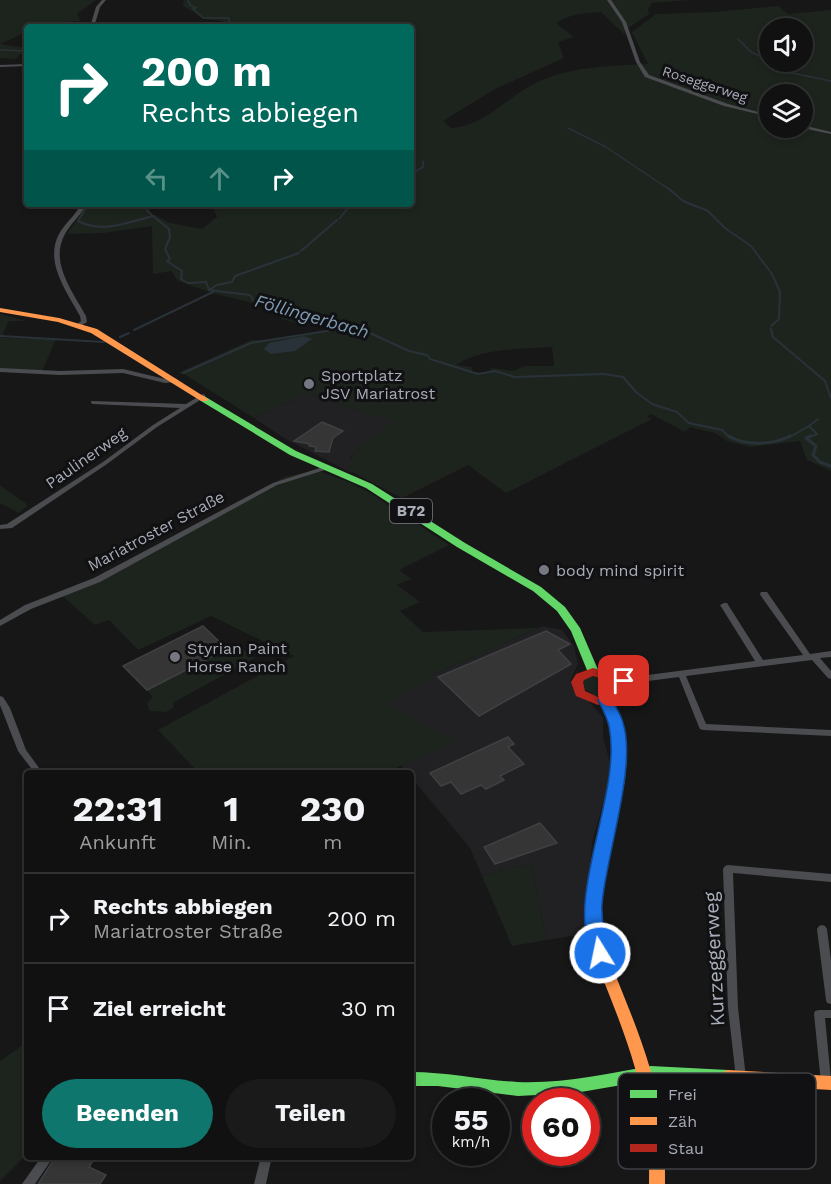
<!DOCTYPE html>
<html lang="de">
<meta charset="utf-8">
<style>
body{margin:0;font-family:"Work Sans",sans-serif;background:#1a1a1a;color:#f1f3f6;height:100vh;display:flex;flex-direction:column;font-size:22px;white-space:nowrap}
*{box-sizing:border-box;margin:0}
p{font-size:20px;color:#9c9d9f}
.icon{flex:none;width:33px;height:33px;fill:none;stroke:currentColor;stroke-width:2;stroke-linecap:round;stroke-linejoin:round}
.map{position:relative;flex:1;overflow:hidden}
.side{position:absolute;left:24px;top:770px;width:390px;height:390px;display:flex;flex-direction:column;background:#111;border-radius:6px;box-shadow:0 3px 9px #0003,0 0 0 2px #303131}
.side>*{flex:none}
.hud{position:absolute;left:24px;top:24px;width:390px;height:183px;border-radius:6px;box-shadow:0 3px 9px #0003,0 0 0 2px #303131;background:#00695c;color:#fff;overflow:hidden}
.tools{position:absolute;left:759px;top:18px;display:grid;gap:12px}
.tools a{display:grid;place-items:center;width:54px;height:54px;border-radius:50%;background:#111;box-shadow:0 3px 9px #0003,0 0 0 2px #303131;font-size:30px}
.speed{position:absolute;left:432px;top:1088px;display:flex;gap:12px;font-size:30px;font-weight:700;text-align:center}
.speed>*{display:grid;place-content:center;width:78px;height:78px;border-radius:50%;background:#111;box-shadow:0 3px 9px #0003,0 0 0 2px #303131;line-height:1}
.speed small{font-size:15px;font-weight:400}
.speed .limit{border:9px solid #d22;background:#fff;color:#111}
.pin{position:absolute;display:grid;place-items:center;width:51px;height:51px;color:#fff;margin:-26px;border-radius:12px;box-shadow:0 3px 9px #0006}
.me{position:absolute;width:66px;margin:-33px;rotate:350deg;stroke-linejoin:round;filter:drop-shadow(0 0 4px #0008)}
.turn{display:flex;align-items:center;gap:21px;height:126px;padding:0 18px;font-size:27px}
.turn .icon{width:78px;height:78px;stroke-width:2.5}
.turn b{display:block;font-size:42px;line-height:51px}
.lanes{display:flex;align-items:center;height:57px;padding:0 18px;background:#0003;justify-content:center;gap:30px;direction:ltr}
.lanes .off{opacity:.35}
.eta{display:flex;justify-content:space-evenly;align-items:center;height:102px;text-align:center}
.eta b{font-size:36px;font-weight:700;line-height:42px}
.action{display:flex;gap:12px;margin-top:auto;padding:12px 18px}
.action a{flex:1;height:69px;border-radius:36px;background:#0f766e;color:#fff;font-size:24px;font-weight:700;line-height:69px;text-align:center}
.action a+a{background:#1a1a1a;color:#f1f3f6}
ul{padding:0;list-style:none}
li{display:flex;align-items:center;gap:18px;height:90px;padding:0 18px;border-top:2px solid #303131}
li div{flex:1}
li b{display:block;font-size:22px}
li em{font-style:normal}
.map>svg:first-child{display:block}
.built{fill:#212123}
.green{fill:#1d241e;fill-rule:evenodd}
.water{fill:#2a3239}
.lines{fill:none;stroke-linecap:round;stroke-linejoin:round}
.stream-far2{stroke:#2a3239;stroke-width:1.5}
.stream-far1{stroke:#2a3239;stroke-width:2}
.stream{stroke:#2a3239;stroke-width:3}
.building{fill:#353536;stroke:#3f4043;stroke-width:1.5}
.street{fill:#4b4c50;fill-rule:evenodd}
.fast{fill:#63d668;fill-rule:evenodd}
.slow{fill:#ff974d;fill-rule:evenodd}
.jam{fill:#b3261e;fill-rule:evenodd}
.route{fill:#1a73e8;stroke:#114b97;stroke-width:1.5}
.poi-dot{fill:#757880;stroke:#111113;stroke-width:2}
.labels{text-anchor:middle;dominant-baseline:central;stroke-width:6;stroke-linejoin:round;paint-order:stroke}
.far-street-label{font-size:14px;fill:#a8adb8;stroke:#111113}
.shield{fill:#111113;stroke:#7b7e86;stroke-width:1.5}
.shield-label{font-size:15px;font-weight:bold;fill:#a8adb8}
.poi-label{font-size:16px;fill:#a8adb8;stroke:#111113;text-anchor:start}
.street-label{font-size:16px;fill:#a8adb8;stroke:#111113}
.water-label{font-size:18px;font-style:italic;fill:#7f9bb3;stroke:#111113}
.near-street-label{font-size:20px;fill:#a8adb8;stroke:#111113}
.key{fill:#111113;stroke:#3e4045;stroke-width:1.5}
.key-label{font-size:16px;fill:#a8adb8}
</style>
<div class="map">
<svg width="831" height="1184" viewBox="0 0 831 1184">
<rect width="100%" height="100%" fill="#171717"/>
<!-- built -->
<g class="built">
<path d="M309,393L393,422L355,451L350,458L351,473L284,438L254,418Z"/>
<path d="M543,626L562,630L574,646L578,664L570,681L603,717V737L610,763L607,790L592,842L586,934L546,940L531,863L482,876L470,848L411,777V772H407L401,766L455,742L387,705L434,674Z"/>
</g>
<!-- green -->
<g class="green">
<path d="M0,0H96L77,14L81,21L50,23L54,27H27V34H22L0,44L27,48V54H20L16,59L0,58Z"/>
<path d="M184,0H690L652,3L648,9L649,14L624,31L626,36L601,12L578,14L565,18L556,23L574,37L558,42L564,58L495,89L443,121L451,128C486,126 509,94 540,81C574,66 612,66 648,64L632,32L656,14L714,12L778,6L788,14L831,10V471L807,460L800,441L750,447L727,441L715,433L690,427L685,432L651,414L647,417L652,419L506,493L468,465L402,498L350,471C348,463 350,458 355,451L392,422L309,393L254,418L184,374L178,373L251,340H261L345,328V326L298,324L282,319L273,308L212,293L178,281L171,271L153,274L152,226L103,233L67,234L85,208L153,204L148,206L151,213L147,214L150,216L155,215L170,223L202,229L217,217L212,204H411V27H224L223,21L205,19L183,6ZM770,28H802V62H770ZM770,94H802V128H770ZM552,347L554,366H525L513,371L491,368L489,373L472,372V367L456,365C481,348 522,349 552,347Z"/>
<path d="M0,314L26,321H9L1,338L56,339L42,371L0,369Z"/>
<path d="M316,470L353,484L370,493L449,545L399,570L411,579L397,585L420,602L400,611L423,632L538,628L434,674L388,705L456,742L387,772H198L158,730L294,656L211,616L138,650L109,620L95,625L58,592L99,576L284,477Z"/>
<path d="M0,485L1,486L28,505L19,513L0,503Z"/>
<path d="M236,644L255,658L174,702L173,708L166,712L150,711L147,703L153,697L147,690Z"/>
<path d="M590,676L608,678L612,692L596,697L582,687L583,680Z"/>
<path d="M531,863L546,940L512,946L482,876Z"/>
<path d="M27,1042V1154L0,1181V1061Z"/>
</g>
<!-- water -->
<path class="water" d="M304,336L312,339L295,351L271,354L264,349L269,343Z"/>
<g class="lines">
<!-- stream-far2 -->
<g class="stream-far2">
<path d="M188,0L190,5L196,8L193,9L203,18H229L230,27"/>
<path d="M738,39L751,52L770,61"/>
<path d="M0,50L27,51"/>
<path d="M770,62L775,64L777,70L831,81"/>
<path d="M568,128L606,147L670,190"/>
<path d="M411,174L423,167V161"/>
</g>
<!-- stream-far1 -->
<g class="stream-far1">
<path d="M668,188L683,201L708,211L725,228L751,246L772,274L780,292L779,319L771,326"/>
<path d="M145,204L148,212L169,229L170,237L165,249L170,259L167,261L182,271L181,279L188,283L206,282L209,290L250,295L256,304H284L293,314L346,322L409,351L427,355L430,359L478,374L495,371L515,377L604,374L623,377L636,392L652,404L677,412L689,423L722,430L730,438"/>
<path d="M340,218L351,204"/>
<path d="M79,219L86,208"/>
<path d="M78,221C102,234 129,222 153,216"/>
<path d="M301,251L337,220"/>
<path d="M209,290L217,285L232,282L235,276L299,253"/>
<path d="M771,329L773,337L825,381L831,398"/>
<path d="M134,330L213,292"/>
<path d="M336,330L358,328"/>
<path d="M0,336L104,342"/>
<path d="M120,337L129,333"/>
<path d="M183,373L251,343L333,330"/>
<path d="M809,426L818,419"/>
<path d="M788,438L809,426L817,434L807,438"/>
</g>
<!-- stream -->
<g class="stream">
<path d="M729,436C744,446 774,445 790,436"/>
<path d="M811,436L806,438L816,446L813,455L820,462L831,466"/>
</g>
</g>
<!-- building -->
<g class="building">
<path d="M322,422L343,431L333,438L329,452L315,451L316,447L309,446L310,444L294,441Z"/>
<path d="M203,626L227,649L147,690L123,666Z"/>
<path d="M546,631L570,644L558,650L571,664L479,716L438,677Z"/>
<path d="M508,737L514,744L508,747L524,764L500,776L504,780L486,789L481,785L461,794L451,782L441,786L430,773Z"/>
<path d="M540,823L557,843L495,864L484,847Z"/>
<path d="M56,1156H96L89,1167L106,1175L100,1184H38Z"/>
</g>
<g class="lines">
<!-- street -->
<g class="street">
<path d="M102,0H106L100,7L94,27H90L96,7Z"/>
<path d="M607,0H611L626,22L640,62L649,75L728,104L770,115V117L724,106L645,77L636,62L622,22Z"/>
<path d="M27,64V66L0,67V65Z"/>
<path d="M802,125L831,132V134L802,128Z"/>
<path d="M81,204H87C81,215 71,223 65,234C49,262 73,292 86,316L87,322L79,327L76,325L81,321L80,316C67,292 44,262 59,234C65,223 76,215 81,204Z"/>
<path d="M0,368L60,371L123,369L165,379L175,378L178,380L175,382L165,383L123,373L60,375L0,372Z"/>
<path d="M203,394L205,395V397L157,427L107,464L12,528L0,529V525L7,524L103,462L153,425L180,408L93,404L91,403V401L186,404Z"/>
<path d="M326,466L328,467L329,468L328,469L277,485L100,582L31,609L0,626V620L25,605L94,578L273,483Z"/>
<path d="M761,592H767L810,654L831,651V657L820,658L831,671V679L828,678L812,660L686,676L706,724L831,730V736L703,730L700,729L699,727L679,677L617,685L614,684L613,682L614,680L617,679L755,661L720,605L724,603H727L763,660L803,655L761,596L760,594Z"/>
<path d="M0,696L3,697L10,708L26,750L42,772H34L18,751L0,705Z"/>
<path d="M728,865L831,874V882L733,873L738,1008L746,1078L745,1081L741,1083L737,1081L736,1078L728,1008L723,869L725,866Z"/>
<path d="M822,925L825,926L827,929L831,961V1004L827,1003L826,1000L817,929L819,926Z"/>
<path d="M819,1010H831V1018H825L831,1080L830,1086L826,1088L822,1086L821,1083L814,1014L815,1011Z"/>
<path d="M42,1156H54L35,1184H22Z"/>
<path d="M261,1156H272L266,1184H254Z"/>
</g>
<!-- fast -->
<g class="fast">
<path d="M204,396L296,451L372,484L465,543L541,587L565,607L580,628L599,672L597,675H589L571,631L557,611L533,591L457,547L366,488L290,455L201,401L200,399Z"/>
<path d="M605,696L609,697C615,708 621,718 624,730C636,784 603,848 600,902C598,925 605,948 613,969L611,973L606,975L601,973C591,952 585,925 586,902C591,845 620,791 613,734C612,722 605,710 599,700L601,697Z"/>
<path d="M651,1066L728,1070L733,1072L735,1077L733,1082L728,1084L651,1080L575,1093L518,1096L438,1086H411V1072C447,1072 482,1080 517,1082C562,1084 607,1074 651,1066Z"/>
</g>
<!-- slow -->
<g class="slow">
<path d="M0,308L59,318L97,329L208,399L207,401H201L91,333L58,322L0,312Z"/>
<path d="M606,963L611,965L613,969C633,1019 655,1069 662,1124C665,1144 665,1164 665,1184H649C649,1164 650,1144 647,1124C640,1070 619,1019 599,969L601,965Z"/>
<path d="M728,1070L831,1076V1090L728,1084L723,1082L721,1077L723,1072Z"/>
</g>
<!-- jam -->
<path class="jam" d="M593,668L617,675L625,687L619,698L598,705L576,696L571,682L576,674ZM593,676L609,681L613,687L611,692L598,697L585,691L583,682L584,680Z"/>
</g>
<!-- route -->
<path class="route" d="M624,676L631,681L625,686L623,695L613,702C617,709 621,715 623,723C637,766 606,856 602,904C601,920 605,937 609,953L606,958L600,961L593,958C563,897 623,794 609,726C607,717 602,708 598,700L611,689L612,679Z"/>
<!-- markers -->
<g class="poi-dot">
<circle cx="309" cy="384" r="6"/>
<circle cx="544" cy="570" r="6"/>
<circle cx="175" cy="657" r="6"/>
</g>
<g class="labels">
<!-- far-street labels -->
<g class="far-street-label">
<text transform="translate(705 84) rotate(18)">Roseggerweg</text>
</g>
<!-- shield labels -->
<rect class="shield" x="390" y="499" width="42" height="24" rx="4.5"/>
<g class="shield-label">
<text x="411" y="511">B72</text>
</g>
<!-- poi labels -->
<g class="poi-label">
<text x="321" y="375">Sportplatz<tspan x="321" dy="18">JSV Mariatrost</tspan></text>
<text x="556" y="570">body mind spirit</text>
<text x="187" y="648">Styrian Paint<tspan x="187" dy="18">Horse Ranch</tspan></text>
</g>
<!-- street labels -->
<g class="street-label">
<text transform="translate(86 458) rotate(-35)">Paulinerweg</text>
<text transform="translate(156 531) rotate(-28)">Mariatroster Straße</text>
</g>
<!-- water labels -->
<g class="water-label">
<text transform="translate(312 316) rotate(16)">Föllingerbach</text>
</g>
<!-- near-street labels -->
<g class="near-street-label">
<text transform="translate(714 959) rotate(-93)">Kurzeggerweg</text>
</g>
</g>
<!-- legend -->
<rect x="618" y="1073" width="198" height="96" rx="9" class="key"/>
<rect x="630" y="1090" width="27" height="8" fill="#63d668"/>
<rect x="630" y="1117" width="27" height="8" fill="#ff974d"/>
<rect x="630" y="1144" width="27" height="8" fill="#b3261e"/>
<g class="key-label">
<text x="668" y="1100">Frei</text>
<text x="668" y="1127">Zäh</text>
<text x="668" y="1154">Stau</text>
</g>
</svg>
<div class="tools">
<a><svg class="icon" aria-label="sound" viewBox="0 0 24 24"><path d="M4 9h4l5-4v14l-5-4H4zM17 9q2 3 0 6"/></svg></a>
<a><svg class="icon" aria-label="layers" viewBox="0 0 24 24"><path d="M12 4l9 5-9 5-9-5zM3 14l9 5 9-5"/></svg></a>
</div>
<div class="speed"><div>55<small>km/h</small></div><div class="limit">60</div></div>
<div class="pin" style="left:624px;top:681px;background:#d93025"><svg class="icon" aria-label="arrive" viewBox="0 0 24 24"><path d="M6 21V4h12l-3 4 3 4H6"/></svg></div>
<svg class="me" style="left:600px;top:953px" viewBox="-20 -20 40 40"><circle r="17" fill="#1a73e8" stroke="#fff" stroke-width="3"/><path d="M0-11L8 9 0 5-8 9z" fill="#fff"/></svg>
<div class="hud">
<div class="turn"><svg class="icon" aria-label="right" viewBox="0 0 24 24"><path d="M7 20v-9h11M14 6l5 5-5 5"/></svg><div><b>200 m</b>Rechts abbiegen</div></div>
<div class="lanes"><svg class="icon off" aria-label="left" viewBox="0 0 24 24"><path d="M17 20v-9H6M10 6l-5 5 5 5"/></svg><svg class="icon off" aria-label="ahead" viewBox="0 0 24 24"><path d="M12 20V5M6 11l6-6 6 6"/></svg><svg class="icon" aria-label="right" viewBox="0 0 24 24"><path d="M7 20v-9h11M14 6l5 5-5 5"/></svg></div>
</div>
<section class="side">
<div class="eta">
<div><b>22:31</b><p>Ankunft</p></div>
<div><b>1</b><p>Min.</p></div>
<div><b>230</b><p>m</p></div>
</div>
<ul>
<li><svg class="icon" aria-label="right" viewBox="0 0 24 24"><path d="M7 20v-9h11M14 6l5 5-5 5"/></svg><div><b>Rechts abbiegen</b><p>Mariatroster Straße</p></div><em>200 m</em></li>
<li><svg class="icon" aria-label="arrive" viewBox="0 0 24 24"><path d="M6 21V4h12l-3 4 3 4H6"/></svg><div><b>Ziel erreicht</b></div><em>30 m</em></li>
</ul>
<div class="action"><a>Beenden</a><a>Teilen</a></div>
</section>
</div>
